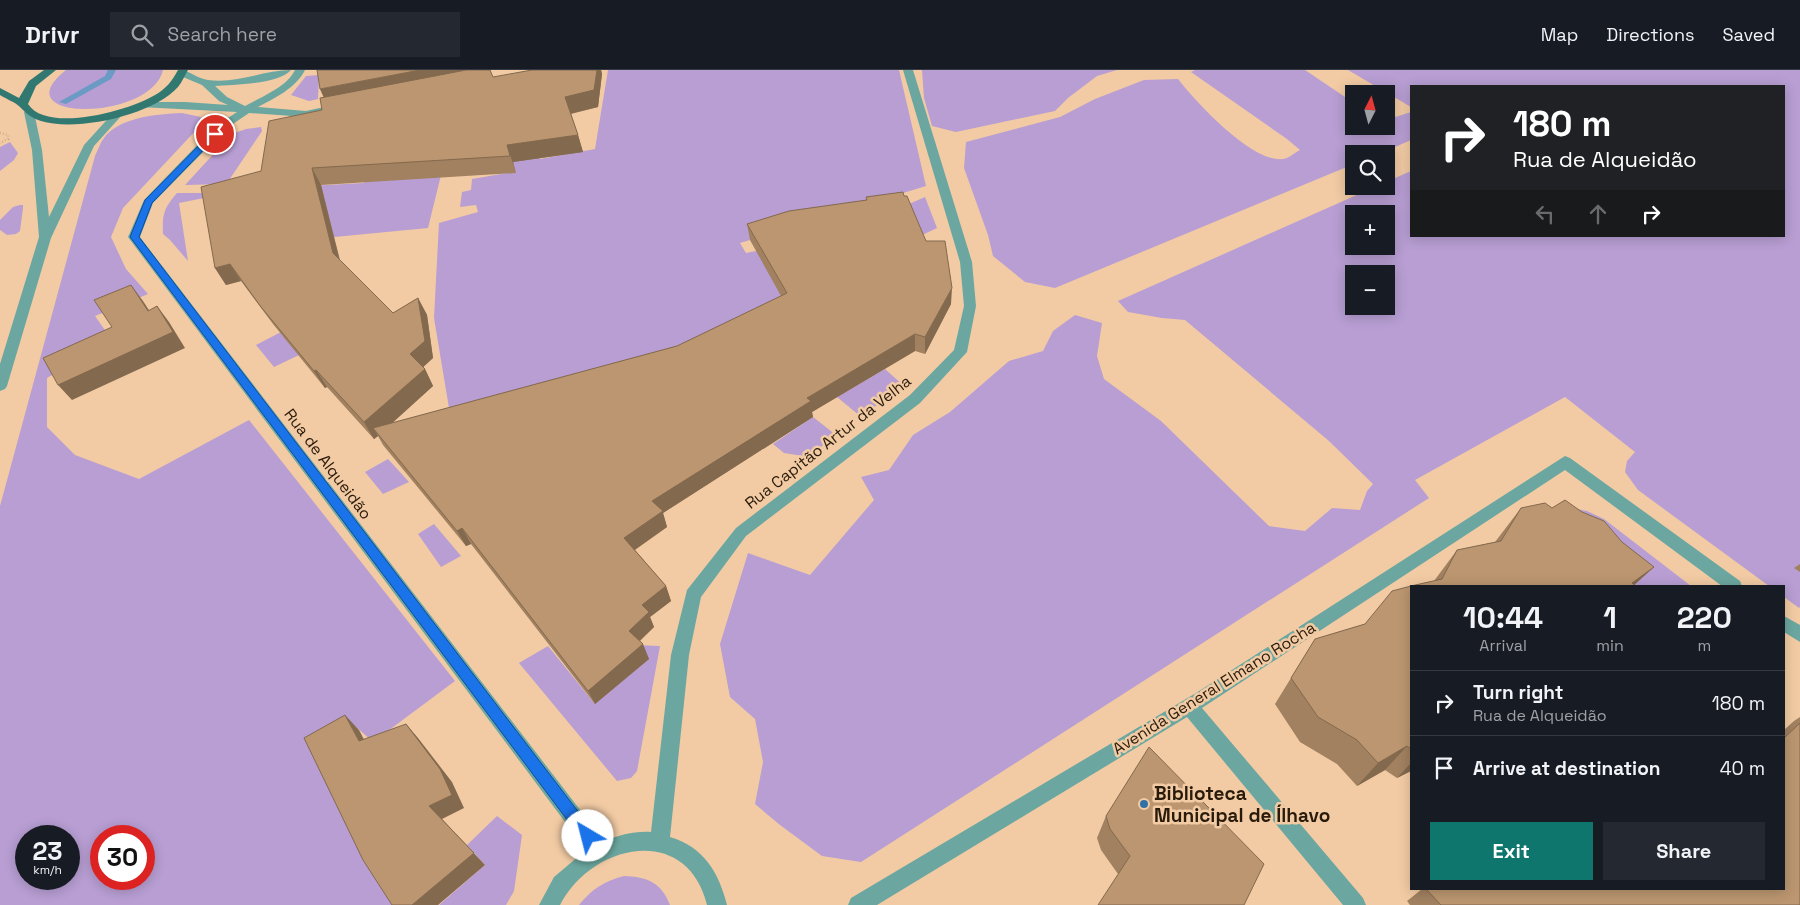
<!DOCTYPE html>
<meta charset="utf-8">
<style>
body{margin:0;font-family:"Space Grotesk",sans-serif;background:#242831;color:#f1f3f6;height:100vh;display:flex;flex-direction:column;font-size:19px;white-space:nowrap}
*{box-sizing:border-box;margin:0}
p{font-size:16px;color:#9ea1a6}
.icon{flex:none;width:28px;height:28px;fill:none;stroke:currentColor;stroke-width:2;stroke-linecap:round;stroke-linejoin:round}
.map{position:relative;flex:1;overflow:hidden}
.details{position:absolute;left:1410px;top:515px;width:375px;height:305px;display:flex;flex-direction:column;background:#171b24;border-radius:0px;box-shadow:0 2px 12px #0003}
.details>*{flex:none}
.guide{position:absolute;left:1410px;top:15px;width:375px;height:152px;border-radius:0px;box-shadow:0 2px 12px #0003;background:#202124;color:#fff;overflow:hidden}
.needle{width:32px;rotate:6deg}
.controls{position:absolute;left:1345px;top:15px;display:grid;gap:10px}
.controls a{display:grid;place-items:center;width:50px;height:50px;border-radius:0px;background:#171b24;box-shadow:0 2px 12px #0003;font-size:25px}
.speed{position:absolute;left:15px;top:755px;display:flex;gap:10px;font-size:25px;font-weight:700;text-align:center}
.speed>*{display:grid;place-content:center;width:65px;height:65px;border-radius:50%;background:#171b24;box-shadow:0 2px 12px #0003;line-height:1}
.speed small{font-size:12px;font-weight:400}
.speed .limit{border:8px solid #d22;background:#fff;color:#111}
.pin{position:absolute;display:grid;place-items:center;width:42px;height:42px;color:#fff;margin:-21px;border:2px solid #fff;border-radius:50%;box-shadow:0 1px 5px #0007}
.me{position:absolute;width:55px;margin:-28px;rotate:323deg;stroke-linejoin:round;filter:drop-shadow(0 0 4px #0008)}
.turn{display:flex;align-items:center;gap:18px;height:105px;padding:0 20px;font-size:22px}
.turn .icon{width:65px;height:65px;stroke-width:2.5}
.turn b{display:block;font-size:35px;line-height:42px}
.lanes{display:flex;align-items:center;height:48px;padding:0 20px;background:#0003;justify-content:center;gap:25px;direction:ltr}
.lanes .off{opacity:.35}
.eta{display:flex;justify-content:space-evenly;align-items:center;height:85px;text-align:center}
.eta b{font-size:30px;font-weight:600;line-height:35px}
.action{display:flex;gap:10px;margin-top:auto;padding:10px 20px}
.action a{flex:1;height:58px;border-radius:0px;background:#0f766e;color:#fff;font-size:20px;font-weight:600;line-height:58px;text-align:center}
.action a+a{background:#242831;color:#f1f3f6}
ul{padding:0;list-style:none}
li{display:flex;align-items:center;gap:15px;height:65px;padding:0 20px;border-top:1px solid #363941}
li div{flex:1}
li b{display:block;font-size:19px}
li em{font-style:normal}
header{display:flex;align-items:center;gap:30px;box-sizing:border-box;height:70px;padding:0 25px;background:#171b24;border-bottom:1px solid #363941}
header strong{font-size:24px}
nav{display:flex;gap:28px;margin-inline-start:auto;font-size:18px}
.search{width:350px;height:45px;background:#242831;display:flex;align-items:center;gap:12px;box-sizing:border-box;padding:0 18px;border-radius:0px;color:#9ea1a6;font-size:19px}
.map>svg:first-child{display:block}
.green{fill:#b89ed3;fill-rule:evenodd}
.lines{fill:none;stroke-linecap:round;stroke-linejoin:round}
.stream{fill:#6b9ac4;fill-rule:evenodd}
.path{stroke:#b49575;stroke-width:2.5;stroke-dasharray:0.5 2.5;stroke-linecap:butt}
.minor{fill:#6ba7a0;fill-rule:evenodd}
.major{fill:#317871;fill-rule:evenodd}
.wall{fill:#a18160}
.shaded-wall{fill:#83694e}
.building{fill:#bb9670;stroke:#83694e}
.route{fill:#1a73e8;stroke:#114b97}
.poi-dot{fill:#3072a8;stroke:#f2cba4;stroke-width:2}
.labels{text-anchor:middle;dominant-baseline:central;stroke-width:5;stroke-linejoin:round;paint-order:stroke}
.street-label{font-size:16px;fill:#291b0b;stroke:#f2cba4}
.near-poi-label{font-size:19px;font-weight:bold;fill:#291b0b;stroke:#f2cba4;text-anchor:start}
</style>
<header>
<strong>Drivr</strong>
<div class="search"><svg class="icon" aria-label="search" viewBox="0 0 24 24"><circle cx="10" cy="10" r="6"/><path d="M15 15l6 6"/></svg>Search here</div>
<nav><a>Map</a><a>Directions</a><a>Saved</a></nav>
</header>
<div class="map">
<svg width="1800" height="835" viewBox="0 0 1800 835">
<rect width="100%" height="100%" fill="#f2cba4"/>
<!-- green -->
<g class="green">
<path d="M66,0H163C151,52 0,52 66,0Z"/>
<path d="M608,0H899L926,116L740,173L746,183L756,181L863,235L452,356L434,248L439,153L478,142L476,135L460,137L462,122L471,120L472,109L513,102L509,76L537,68L540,89L595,79Z"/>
<path d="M922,0H1117L1097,6L1068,28L1055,41L956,62L932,56L924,28Z"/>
<path d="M1195,0H1305L1354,33V56H1386V50L1411,42V70L1379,84H1354V94L1055,218L1025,212L993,186L988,165L964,98L966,72L1060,47L1095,29L1144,10L1178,9C1195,31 1257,99 1287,88C1291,86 1296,82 1300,80L1287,69L1191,2Z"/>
<path d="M1348,0H1800V537L1799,538L1784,527V516H1769L1638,420L1625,402L1627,391L1635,382L1565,327L1415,410L1429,428L861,792L822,786L780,755L755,734L763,692L755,649L730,627L720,574L748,483L810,505L874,430L861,407L889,400L913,365L950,342L1009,291L1043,281L1053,261L1075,245L1102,253L1097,286L1104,309L1161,351L1269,456L1305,461L1332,438L1360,440L1367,421L1373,414L1329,371L1185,250L1162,248L1128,242L1118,231L1377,116H1386V112L1411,101V166H1784V16H1411V37ZM1354,144H1386V176H1354ZM1354,204H1386V236H1354Z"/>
<path d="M319,5L318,29L309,31L291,25L306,6Z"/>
<path d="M182,43L201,47L199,57L123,138L111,167L126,199L148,224L95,246L112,270L47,308V357L75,385L139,409L249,350L455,611L373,672L354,655L396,835H0V436L95,86C98,80 100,73 104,68C119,47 158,44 182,43ZM26,766H69V809H26ZM101,766H144V809H101Z"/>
<path d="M261,57L262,61L219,125L179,133L188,191L170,170L163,164C162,144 164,138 177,123H221L225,114L185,115L232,64L246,59Z"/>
<path d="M10,72L18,83L14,90L0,101V77Z"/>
<path d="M442,101L428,158L324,168L308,116L364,113L366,110Z"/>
<path d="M925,127L937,158L918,167L902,137Z"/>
<path d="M20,135H23V138L20,161L16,164L7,165L0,160V150L13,137Z"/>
<path d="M283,261L299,285L274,297L256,275Z"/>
<path d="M885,299L905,317L860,346L837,327Z"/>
<path d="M813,347L836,365L809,387L784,383L773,374Z"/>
<path d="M388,389L409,412L383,424L365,402Z"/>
<path d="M1562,436L1587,441L1604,449L1691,516H1634L1642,500Z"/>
<path d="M434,454L461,486L441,497L418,464Z"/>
<path d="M635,575L660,576L637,701L631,708L617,711L519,593L548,576L595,634Z"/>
<path d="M497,746L522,765L514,821L506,835H439L485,795L467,775Z"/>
<path d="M624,806C647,807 661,812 670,835H579C592,819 604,811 624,806Z"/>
</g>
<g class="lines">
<!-- stream -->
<path class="stream" d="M108,0H116L111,9L66,34L59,32L105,6Z"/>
<!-- path -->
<path class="path" d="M0,63L8,65V69L0,73"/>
<!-- minor -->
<g class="minor">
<path d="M182,0C191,2 199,9 208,10C237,14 264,0 291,0C279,14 233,15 215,16L227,27L245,36C261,27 287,17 295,0H305C296,18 275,28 258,37L306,41L324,37L329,40L328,42L306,47L249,43L227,58L153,133L140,167L604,771C620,765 634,761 651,762L671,585L687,520L736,458L910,325L954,280L964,236L960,192L903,0H913L972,192L976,236L967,282L920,333L746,466L701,527L689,585L670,767C704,777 719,803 727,835H707C687,753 592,773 560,835H539L554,807L586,780L128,167L144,130L202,70L219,54L237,42L140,37L139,35L144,32H185L228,35L219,31L202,15L178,5L177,3Z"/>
<path d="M29,39L34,42L42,80L49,147L84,75L114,42H122L123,44L94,76L51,168L7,316L5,319L0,321V294L39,167L32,80L24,42Z"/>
<path d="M1565,386L1570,388L1740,511L1742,516H1722L1565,400L1202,638L1363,828L1366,835H1343L1187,647L877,835H848L851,828L1196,623Z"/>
<path d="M1784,546L1800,555V572L1784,562Z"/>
</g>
<!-- major -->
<path class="major" d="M44,0H56L36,16L28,34C47,64 131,40 155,25C166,19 172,11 178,0H188C185,5 182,12 178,17C153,45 77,62 41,51C31,48 27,44 20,37C15,32 6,29 0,25V18L19,28L29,11Z"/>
</g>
<!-- wall -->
<g class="wall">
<path d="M597,0H601L602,4L598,37L571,44L578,65L583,82L513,92L516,103L321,115L340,190L393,243L418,228L427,245L433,288L423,297L425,299L433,316L392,353L677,276L781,226L750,170L747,154L866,130V127L951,234L925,284L915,281L812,342L813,347L663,443L667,457L635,480L666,516L671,531L650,547L654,557L640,571L649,589L595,634L471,474L466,476L383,375L378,366L374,369L327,317L325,318L273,254L241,211L226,215L215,198L261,101L322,40L493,7Z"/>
<path d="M1521,438H1552L1622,472L1654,497L1634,515L1434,511L1457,480L1495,472Z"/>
<path d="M1800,494V502L1794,498Z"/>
<path d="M1411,516V701L1397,708L1385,700L1357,716L1337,694L1300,672L1275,634L1315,569L1365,554Z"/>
<path d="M1800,647V835H1410L1407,831L1422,819H1784V660L1794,651Z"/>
<path d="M1106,746L1244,835L1118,804L1101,780L1097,768Z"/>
</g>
<!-- shaded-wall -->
<g class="shaded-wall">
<path d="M420,0H491L327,35L320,19Z"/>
<path d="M597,0H601L602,4L598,37L569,44L565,27Z"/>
<path d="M578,65L583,82L513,92L516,103L507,75Z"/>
<path d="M312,98L321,115L342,200L333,183Z"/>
<path d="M230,194L241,211L226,215L215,198Z"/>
<path d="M131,215L143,231L160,257L148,241Z"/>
<path d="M952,218L951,234L925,284V267Z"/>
<path d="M418,228L427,245L433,288L419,301L410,284Z"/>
<path d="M157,236L169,252L185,278L72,330L58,315Z"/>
<path d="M915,264V281L812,342L813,347L663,443L667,457L630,483L624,468L652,431L807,328Z"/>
<path d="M425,299L433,316L379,365L373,358L378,366L374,369L364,352Z"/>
<path d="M316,300L327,317L325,318L314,301Z"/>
<path d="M462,458L471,474L466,476L457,461Z"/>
<path d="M1654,497L1633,516L1632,513Z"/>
<path d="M666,516L671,531L650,547L654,557L635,575L629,561L642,535Z"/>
<path d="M643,574L649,589L595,634L588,621Z"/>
<path d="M345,645L359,660L372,685L359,671Z"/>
<path d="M406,654L418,668L452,712L464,738L442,749L485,795L438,835H412L429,736Z"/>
<path d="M1407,676L1385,700L1357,716L1378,693Z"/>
<path d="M1411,693V701L1397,708Z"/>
</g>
<!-- building -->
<g class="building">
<path d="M317,0H420L320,19Z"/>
<path d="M466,0H490L493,7L532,0H597L594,20L565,27L578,65L507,75L510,86L312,98L333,183L393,243L418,228L425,271L410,284L425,299L364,352L316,300L314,301L261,237L230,194L215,198L201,117L261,101L269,51L322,40L320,28Z"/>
<path d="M903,122L904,126H907L926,171H945L952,218L925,267L915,264L807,328L811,331L652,431L663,441L624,468L666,516L642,535L649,542L629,561L643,574L588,621L462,458L457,461L373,358L677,276L787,223L747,154L789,141L867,130L866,127Z"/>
<path d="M131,215L148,241L157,236L173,262L58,315L43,288L112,257L94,230Z"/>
<path d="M1565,430L1582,442L1604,451L1622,472L1654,497L1632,513L1636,516H1411L1442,509L1457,480L1501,471L1521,438L1545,433L1552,438Z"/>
<path d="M1411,516V679L1407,676L1378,693L1357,670L1318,647L1291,608L1315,569L1365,554L1392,521Z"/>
<path d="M345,645L359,671L406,654L440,699L452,725L429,736L474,783L412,835H392L363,790L304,668Z"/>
<path d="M1800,653V835H1441L1426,819H1784V668Z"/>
<path d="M1149,677L1264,794L1244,835H1098L1130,786L1110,759L1106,746Z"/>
</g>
<!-- route -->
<path class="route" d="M212,62L219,64L152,133L139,167L593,761L596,766L593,771L588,773L583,771L130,167L145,130Z"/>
<!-- markers -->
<circle class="poi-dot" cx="1144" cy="734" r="5"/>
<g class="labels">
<!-- street labels -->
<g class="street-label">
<text transform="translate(828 372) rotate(-38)">Rua Capitão Artur da Velha</text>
<text transform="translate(328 394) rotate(53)">Rua de Alqueidão</text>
<text transform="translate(1214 618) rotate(-32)">Avenida General Elmano Rocha</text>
</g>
<!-- near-poi labels -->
<g class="near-poi-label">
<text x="1154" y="723">Biblioteca<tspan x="1154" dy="22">Municipal de Ílhavo</tspan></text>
</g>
</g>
</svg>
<div class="controls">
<a><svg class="needle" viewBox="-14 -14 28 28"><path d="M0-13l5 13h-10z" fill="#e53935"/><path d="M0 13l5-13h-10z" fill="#9ea1a6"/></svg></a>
<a><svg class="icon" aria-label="search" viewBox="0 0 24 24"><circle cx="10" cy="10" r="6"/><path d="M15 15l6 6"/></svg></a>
<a>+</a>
<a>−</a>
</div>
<div class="speed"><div>23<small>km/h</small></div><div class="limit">30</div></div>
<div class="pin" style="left:215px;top:64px;background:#d93025"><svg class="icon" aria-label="arrive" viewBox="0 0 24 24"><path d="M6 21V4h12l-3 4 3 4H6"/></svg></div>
<svg class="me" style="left:588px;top:766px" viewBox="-20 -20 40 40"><circle r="19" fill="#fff"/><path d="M0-13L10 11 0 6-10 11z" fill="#1a73e8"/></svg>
<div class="guide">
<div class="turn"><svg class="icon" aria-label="right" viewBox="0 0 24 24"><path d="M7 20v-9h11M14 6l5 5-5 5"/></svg><div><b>180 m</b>Rua de Alqueidão</div></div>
<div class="lanes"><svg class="icon off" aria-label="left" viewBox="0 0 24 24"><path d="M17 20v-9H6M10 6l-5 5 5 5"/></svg><svg class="icon off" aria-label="ahead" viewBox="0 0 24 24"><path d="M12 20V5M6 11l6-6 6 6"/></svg><svg class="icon" aria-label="right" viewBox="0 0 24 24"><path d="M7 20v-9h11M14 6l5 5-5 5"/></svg></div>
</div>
<section class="details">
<div class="eta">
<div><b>10:44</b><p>Arrival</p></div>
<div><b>1</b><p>min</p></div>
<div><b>220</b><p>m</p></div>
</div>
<ul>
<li><svg class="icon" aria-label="right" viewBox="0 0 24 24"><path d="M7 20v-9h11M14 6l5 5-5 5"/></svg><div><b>Turn right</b><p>Rua de Alqueidão</p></div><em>180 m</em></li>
<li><svg class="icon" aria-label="arrive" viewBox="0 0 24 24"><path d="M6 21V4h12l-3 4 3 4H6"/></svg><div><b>Arrive at destination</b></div><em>40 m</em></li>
</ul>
<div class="action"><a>Exit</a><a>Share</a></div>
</section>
</div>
